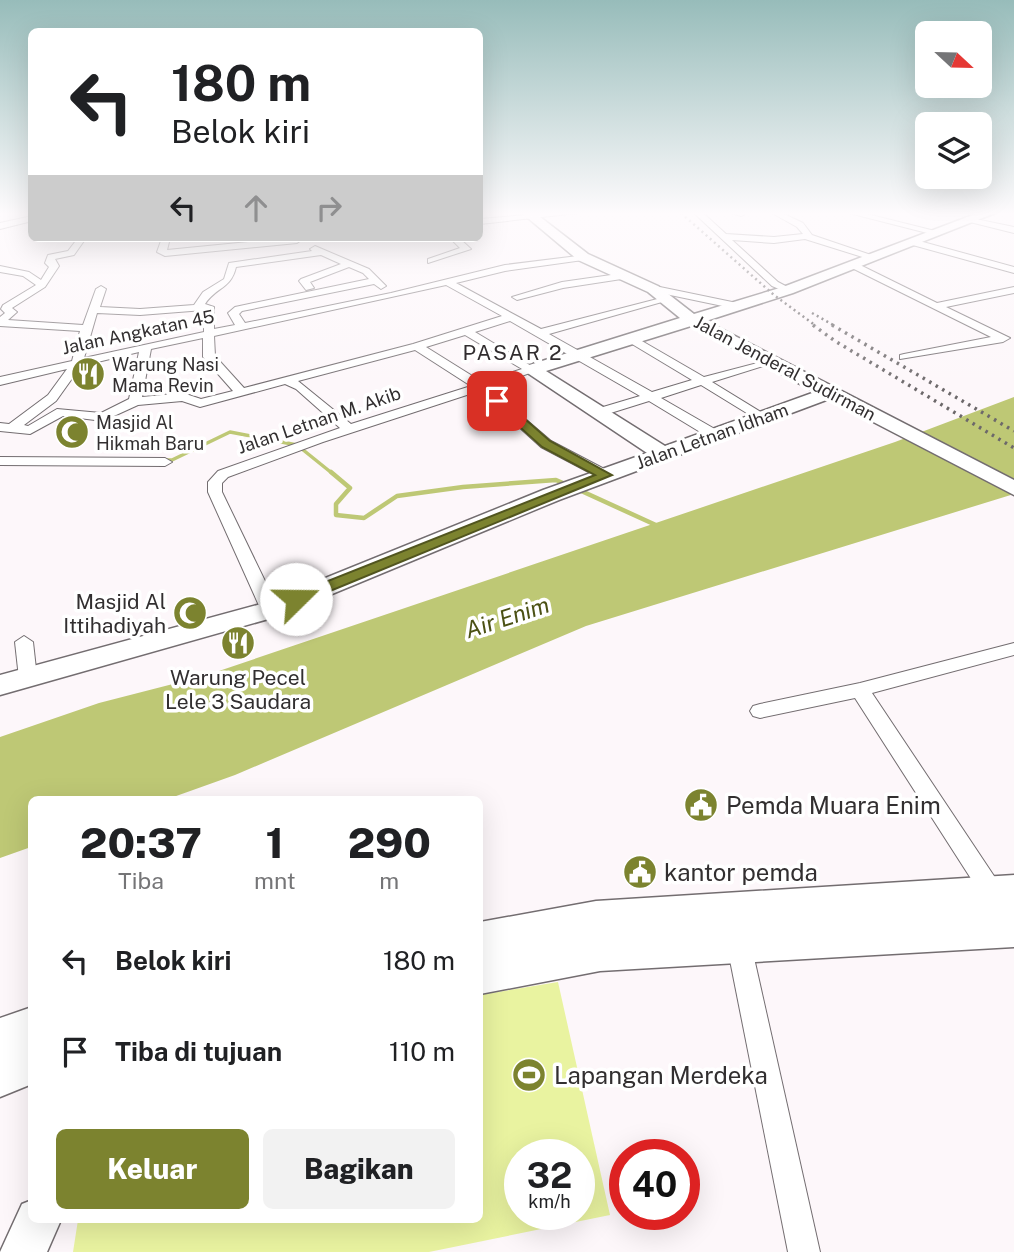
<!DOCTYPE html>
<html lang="id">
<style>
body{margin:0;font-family:"Public Sans",sans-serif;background:#f2f2f2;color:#202124;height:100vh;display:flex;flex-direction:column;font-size:26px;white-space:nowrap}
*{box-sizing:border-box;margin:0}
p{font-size:23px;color:#757577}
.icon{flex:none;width:38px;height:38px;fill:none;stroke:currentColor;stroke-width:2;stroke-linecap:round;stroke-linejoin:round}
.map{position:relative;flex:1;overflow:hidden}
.side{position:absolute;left:28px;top:796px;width:455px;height:427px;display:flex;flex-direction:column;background:#fff;border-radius:10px;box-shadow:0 7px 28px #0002}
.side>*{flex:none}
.guide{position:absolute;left:28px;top:28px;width:455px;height:214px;border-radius:10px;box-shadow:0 7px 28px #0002;background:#fff;color:#202124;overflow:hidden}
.needle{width:46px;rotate:112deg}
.controls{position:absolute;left:915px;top:21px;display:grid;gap:14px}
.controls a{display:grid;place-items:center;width:77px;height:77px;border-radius:10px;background:#fff;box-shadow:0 7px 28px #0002;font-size:35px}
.speed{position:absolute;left:504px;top:1139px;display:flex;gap:14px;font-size:35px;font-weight:700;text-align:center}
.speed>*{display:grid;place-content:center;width:91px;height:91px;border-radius:50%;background:#fff;box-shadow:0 7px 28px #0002;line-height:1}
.speed small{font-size:18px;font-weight:400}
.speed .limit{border:10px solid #d22;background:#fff;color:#111}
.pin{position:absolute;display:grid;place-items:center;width:60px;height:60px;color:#fff;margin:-30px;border-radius:14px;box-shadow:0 4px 10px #0006}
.me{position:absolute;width:77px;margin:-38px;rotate:68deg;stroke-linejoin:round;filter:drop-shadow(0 0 5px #0008)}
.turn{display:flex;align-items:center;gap:24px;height:147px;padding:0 28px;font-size:32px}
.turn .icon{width:91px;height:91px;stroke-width:2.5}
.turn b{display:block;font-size:49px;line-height:60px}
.lanes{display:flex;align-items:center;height:66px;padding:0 28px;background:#0003;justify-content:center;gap:35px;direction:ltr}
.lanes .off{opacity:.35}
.eta{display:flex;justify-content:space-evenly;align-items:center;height:119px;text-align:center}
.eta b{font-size:42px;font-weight:800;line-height:49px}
.button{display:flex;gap:14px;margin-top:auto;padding:14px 28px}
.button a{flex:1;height:80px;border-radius:10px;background:#7c832f;color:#fff;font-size:28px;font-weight:800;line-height:80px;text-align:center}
.button a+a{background:#f2f2f2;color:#202124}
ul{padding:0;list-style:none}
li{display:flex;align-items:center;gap:21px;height:91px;padding:0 28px}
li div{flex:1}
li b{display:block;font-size:26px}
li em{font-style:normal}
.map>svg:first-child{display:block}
.green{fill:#e9f3a0;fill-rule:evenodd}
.water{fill:#bec875}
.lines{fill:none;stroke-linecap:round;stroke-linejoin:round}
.stream-far1{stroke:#bec875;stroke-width:3.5}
.stream{stroke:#bec875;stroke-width:4.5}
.street-casing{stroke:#736d70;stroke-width:2}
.secondary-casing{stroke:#736d70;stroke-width:3}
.highway-casing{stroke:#736d70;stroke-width:3}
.street{fill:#fff;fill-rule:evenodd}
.secondary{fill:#fff;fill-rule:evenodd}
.highway{fill:#fff;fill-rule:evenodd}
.rail-far1{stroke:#6c686a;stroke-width:2.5;stroke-dasharray:2 3.5;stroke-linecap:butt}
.rail{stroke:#6c686a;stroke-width:3.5;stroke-dasharray:2.5 5;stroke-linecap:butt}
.route{fill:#7c832f;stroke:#51551f;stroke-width:2}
.labels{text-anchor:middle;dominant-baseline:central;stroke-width:7;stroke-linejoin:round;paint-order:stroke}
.far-street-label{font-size:18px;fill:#322f30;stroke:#fff}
.far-poi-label{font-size:18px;fill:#322f30;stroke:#fff;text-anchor:start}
.far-quarter-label{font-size:21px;letter-spacing:2px;fill:#312d2f;stroke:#fff}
.poi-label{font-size:21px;fill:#322f30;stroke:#fff;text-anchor:end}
.water-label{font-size:23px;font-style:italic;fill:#4b5114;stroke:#fff}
.near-poi-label{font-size:24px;fill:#322f30;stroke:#fff;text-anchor:start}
</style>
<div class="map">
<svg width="1014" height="1252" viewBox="0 0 1014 1252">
<rect width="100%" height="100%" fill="#fdf7fa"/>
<!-- green -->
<path class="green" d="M558,982L610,1215L429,1252H73L78,1220H480V995ZM520,1155H579V1214H520Z"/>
<!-- water -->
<path class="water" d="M1014,397V494L586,626L235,775L165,800H32L31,847L0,858V737L99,703L204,676L895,442Z"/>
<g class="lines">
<!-- stream-far1 -->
<path class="stream-far1" d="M165,460H172L230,432L297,445L333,474"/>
<!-- stream -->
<g class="stream">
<path d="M331,472L350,488L336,504V515L364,518L397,496L463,487L556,480L565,484"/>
<path d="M577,489L658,526"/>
</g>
<!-- street casing -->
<g class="street-casing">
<g id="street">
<path d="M550,213H578L480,224V219Z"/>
<path d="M694,213H703L726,234L774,237L803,234L797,227L772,213H782L803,223L812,235L880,258L872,260L805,239L774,243L732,240L778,282L793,290L788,293L772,286Z"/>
<path d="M732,213H744L745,214L741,216Z"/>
<path d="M849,213H863L939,232L935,235Z"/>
<path d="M32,216V221L0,229V223Z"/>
<path d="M966,217L1014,227V233L966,221Z"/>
<path d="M78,238H86L74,255L55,259L59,266L45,287L12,308L17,312L8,320L83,325L96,289L101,286L106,289L100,307L140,309L194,305L203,292L224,279L229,263L312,251L310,249L315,246L369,269L386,286L381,289L374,284L242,311L239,314L245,323L391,293L505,265L586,255L588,257L583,260L505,271L456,283L541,329L669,296V300L549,334L652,392L692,380L627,341V337H635L704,377L773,359V363L712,382L769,417L763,421L758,420L701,385L661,398L720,432V438H710L649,401L601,416H593V410L640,396L510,321L475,332L538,370L489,388L551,441L610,472V478H600L541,447L479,391L323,442L228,477L222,483V492L279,610L270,616L261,610L208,492V482L218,471L340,428L296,389L285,384L200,407L182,401L138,405L103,421L63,416L30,434L0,431V423L9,424L48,395L67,369L0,385V377L72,361L80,331L0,326V317L5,313L1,309L3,305L36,285L23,276L0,272V266L29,272L41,280L49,267L45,263L48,255L68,251ZM321,255L341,264L301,279L299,281L306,290L314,288L310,282L349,267L363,273L369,279L235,307L228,313L235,325L214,329V307L205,304C216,287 231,289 236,267ZM446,285L502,316L413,344L244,388L215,356L214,336ZM204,310V332L84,358L97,313L140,315ZM465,335L522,369L482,382L426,347ZM203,338V357L233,391L201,399L183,393L142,397L151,349ZM415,350L471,386L351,424L298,381ZM139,352L129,399L101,413L57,409L28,426L24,425L56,401L81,366Z"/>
<path d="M162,238H170L167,250L290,238L301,240L297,243L165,256L157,252Z"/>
<path d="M450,238H459L471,249L428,263V259L460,248Z"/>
<path d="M912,239L1014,267V273L909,244L908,242Z"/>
<path d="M852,264H858L937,303L1014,287V293L946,307L1010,338L1003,342L900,359V355L904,354L991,337L852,268Z"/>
<path d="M625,273L630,276L628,278L563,288L517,300L512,297L562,282Z"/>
<path d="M655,286L737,303L742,306L737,309L651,291V287Z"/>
<path d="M0,457L165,458L172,462L165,466L0,465Z"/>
<path d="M24,636L33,642L37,678L35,683H21L19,678L15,642Z"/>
<path d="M1014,643V655L872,693L1002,888L1006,895L1002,902L994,905L986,902L855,698L760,718L753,716L750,711L753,706L760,704L860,683Z"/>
<path d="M738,929L747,932L750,940L820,1252H788L726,940L729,932Z"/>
</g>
</g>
<!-- secondary casing -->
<g class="secondary-casing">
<g id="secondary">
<path d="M522,213H535L588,254L658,286L694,314L783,287L978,213H995L793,293L706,321L1014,480V495L829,399L559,500L279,616L0,695V675L261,604L543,490L647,453L523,370L526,366L680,318L648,292L578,260ZM691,326L815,392L665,446L546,371Z"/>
<path d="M32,1200V1220H61L47,1252H0L22,1204Z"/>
</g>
</g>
<!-- highway casing -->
<g class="highway-casing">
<g id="highway">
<path d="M1014,875V947L600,971L480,994V922L596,901Z"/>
<path d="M32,1007V1084L0,1097V1018Z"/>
</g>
</g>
<!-- street -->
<use href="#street" class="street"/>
<!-- secondary -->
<use href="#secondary" class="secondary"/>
<!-- highway -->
<use href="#highway" class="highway"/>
<!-- rail-far1 -->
<g class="rail-far1">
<path d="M681,213L774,295L816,326"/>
<path d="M812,313L835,326"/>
</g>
<!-- rail -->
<g class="rail">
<path d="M813,325L835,341L1014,448"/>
<path d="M832,325L1014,431"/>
</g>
</g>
<!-- sky -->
<linearGradient id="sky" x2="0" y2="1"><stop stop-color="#97bcba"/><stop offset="0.55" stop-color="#fefbfd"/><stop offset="1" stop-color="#fefbfd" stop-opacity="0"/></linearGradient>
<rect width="1014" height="388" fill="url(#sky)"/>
<!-- route -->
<path class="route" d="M493,398H501L550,441L612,475L301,603H290L288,599L290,596L595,475L542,447L493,403Z"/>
<!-- icons -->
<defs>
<g id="restaurant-disc" transform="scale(1.75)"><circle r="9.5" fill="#7c832f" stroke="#fff"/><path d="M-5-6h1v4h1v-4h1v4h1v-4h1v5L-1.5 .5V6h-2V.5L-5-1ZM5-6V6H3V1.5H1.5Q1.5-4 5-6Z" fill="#fff"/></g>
<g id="mosque-disc" transform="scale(1.75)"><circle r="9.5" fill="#7c832f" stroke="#fff"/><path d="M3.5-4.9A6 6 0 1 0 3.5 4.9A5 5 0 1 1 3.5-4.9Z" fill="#fff"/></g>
<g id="civic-disc" transform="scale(1.75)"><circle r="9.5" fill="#7c832f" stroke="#fff"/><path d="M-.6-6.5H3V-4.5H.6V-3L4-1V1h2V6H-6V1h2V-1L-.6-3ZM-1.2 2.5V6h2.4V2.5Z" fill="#fff"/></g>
<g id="stadium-disc" transform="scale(1.75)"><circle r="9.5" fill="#7c832f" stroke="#fff"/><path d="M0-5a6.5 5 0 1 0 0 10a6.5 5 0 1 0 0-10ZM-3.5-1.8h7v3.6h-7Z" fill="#fff"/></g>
</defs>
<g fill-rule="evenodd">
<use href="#restaurant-disc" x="88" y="374"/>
<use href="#mosque-disc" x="72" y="432"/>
<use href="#mosque-disc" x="190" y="613"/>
<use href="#restaurant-disc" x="238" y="643"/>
<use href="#civic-disc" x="701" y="805"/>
<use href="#civic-disc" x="640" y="872"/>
<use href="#stadium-disc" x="529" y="1075"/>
</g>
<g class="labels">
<!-- far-street labels -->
<g class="far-street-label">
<text transform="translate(138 332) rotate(-12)">Jalan Angkatan 45</text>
<text transform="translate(785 368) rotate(28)">Jalan Jenderal Sudirman</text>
<text transform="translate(319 420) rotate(-19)">Jalan Letnan M. Akib</text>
<text transform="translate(712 436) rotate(-20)">Jalan Letnan Idham</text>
</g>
<!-- far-poi labels -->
<g class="far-poi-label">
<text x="112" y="364">Warung Nasi<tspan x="112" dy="21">Mama Revin</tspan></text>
<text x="96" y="422">Masjid Al<tspan x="96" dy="21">Hikmah Baru</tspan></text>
</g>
<!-- far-quarter labels -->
<g class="far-quarter-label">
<text x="513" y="352">PASAR 2</text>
</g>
<!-- poi labels -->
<g class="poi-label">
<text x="166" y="601">Masjid Al<tspan x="166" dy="24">Ittihadiyah</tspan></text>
<text x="238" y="677" text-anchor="middle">Warung Pecel<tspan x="238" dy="24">Lele 3 Saudara</tspan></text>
</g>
<!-- water labels -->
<g class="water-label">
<text transform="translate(507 617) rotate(-18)">Air Enim</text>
</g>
<!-- near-poi labels -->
<g class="near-poi-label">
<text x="726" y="805">Pemda Muara Enim</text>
<text x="664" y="872">kantor pemda</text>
<text x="554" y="1075">Lapangan Merdeka</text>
</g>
</g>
</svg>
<div class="controls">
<a><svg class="needle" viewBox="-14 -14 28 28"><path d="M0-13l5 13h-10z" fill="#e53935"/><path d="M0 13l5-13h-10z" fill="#757577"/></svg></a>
<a><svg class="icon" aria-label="layers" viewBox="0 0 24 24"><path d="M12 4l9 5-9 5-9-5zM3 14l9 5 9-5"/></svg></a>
</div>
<div class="speed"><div>32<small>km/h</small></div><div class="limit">40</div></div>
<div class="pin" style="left:497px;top:401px;background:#d93025"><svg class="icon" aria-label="arrive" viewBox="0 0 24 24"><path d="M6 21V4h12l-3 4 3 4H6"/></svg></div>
<svg class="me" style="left:296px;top:599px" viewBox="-20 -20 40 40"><circle r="19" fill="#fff"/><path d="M0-13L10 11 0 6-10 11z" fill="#7c832f"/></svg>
<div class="guide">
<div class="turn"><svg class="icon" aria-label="left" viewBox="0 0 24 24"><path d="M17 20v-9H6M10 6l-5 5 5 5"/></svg><div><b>180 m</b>Belok kiri</div></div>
<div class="lanes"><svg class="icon" aria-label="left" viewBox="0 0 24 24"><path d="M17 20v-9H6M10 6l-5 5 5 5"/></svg><svg class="icon off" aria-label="ahead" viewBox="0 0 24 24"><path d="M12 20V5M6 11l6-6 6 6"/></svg><svg class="icon off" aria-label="right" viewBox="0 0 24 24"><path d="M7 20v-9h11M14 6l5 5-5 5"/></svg></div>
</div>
<section class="side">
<div class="eta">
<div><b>20:37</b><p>Tiba</p></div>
<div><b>1</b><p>mnt</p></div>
<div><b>290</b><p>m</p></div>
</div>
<ul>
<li><svg class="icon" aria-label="left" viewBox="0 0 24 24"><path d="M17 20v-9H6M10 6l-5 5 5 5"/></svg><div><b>Belok kiri</b></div><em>180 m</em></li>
<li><svg class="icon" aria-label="arrive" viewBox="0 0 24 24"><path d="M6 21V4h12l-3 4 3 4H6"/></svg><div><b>Tiba di tujuan</b></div><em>110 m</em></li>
</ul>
<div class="button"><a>Keluar</a><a>Bagikan</a></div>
</section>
</div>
